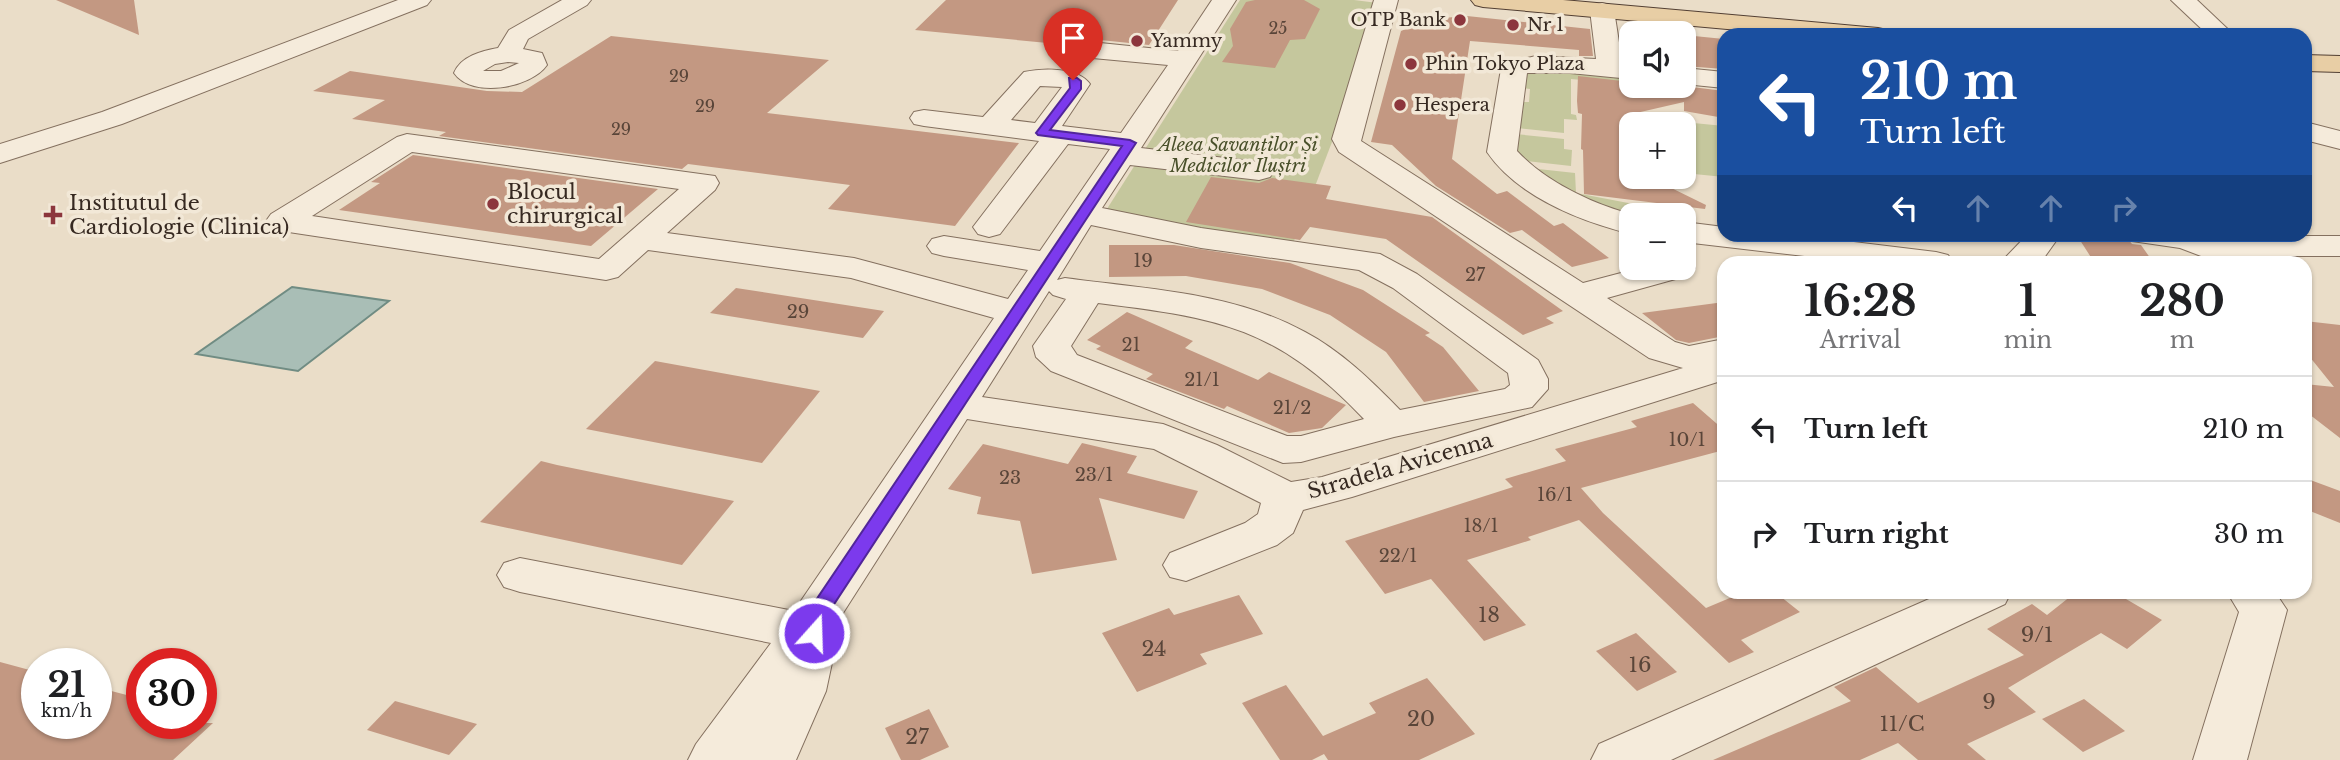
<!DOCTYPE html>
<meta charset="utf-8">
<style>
body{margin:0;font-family:"Libre Baskerville",serif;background:#f2f2f2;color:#202124;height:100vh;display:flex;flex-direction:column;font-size:26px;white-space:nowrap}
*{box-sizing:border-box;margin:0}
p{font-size:23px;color:#757577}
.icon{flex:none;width:38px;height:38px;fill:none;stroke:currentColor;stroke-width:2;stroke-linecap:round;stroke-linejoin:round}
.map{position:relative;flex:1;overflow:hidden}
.sheet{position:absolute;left:1717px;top:256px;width:595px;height:343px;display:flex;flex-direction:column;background:#fff;border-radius:21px;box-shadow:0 2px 5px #0004}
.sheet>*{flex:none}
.top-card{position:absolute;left:1717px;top:28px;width:595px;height:214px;border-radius:21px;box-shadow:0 2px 5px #0004;background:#1a4fa0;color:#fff;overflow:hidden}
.fabs{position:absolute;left:1619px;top:21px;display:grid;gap:14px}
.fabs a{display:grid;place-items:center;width:77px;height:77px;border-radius:14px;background:#fff;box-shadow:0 2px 5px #0004;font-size:35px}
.speed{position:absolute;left:21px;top:648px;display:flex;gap:14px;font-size:35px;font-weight:700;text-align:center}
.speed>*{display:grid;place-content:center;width:91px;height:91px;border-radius:50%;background:#fff;box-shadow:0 2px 5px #0004;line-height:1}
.speed small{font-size:18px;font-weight:400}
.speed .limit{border:10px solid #d22;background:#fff;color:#111}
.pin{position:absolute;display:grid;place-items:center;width:60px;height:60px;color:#fff;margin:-72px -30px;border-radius:50% 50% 50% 0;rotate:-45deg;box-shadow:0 0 7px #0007}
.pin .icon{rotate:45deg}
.me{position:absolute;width:77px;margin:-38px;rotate:20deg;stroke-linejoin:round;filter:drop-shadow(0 0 5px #0008)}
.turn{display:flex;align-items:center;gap:24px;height:147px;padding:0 28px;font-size:32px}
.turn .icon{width:91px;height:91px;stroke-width:2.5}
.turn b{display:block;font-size:49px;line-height:60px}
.lanes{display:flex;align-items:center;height:66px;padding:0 28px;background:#0003;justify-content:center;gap:35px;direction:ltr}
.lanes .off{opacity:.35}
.eta{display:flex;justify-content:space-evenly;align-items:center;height:119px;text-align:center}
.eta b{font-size:42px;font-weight:800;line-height:49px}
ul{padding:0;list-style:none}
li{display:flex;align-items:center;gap:21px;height:105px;padding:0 28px;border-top:2px solid #e0e0e0}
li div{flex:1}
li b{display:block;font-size:26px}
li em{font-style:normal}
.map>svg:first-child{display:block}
.green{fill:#c5c79d}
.water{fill:#a9beb6;stroke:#708c83;stroke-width:2}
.building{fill:#c39882}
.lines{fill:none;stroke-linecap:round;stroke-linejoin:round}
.minor-casing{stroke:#84705f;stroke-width:2}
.major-casing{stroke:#523f33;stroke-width:2}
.minor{fill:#f5ebdb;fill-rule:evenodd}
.major{fill:#e8cea5;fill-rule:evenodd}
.route{fill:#7c3aed;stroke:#51269a;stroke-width:2}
.poi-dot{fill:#8c363d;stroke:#f2e8d7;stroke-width:2.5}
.labels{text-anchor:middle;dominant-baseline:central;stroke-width:7;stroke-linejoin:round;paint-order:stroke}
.far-number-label{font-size:16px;fill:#594539}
.far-poi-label{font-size:18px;fill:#362921;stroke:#f2e8d7;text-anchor:start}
.far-park-label{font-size:18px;font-style:italic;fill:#49502a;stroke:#f2e8d7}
.number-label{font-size:18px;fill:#594539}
.poi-label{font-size:21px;fill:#362921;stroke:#f2e8d7;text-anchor:start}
.street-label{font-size:21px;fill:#362921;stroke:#f2e8d7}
.near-number-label{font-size:21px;fill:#594539}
</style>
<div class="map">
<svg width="2340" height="760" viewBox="0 0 2340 760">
<rect width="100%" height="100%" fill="#eaddc8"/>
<!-- green -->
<g class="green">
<path d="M1240,0H1354L1378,3L1332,142L1294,241L1282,244L1105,212Z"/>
<path d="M1522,71L1625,75L1626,84L1571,79V114L1576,115L1577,120L1564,119V133L1517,128L1519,102H1529L1530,89L1521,88Z"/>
<path d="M1673,121L1724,126V177L1684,173V124H1659Z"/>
<path d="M1515,134L1564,139V149L1572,150L1571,166L1517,160Z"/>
<path d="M1529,168L1575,173L1576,193L1670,211L1672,215H1631L1600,209Z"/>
</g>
<!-- water -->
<path class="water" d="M292,287L389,301L298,371L196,354Z"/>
<!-- building -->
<g class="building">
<path d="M56,0H134L139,35Z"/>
<path d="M946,0H1178L1149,45L1071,37L1058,44L915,30Z"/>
<path d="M1255,0H1304L1320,9L1305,39L1290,40L1275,68L1222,62L1233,46L1230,29L1246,2Z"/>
<path d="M1467,16L1590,29L1593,56H1579V50L1470,41L1452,159L1497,194L1507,191L1554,226L1563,223L1609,258L1572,267L1522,230L1510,233L1436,186L1392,145L1371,142L1401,31L1430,19Z"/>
<path d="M1620,31L1631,32V60H1624Z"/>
<path d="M1684,35L1724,39V69L1684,66Z"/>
<path d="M611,36L829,60L767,113L1019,143L955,226L828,209L850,185L688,164L682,169L439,136L446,132L352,119L385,100L313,91L350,71L487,91L522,92Z"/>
<path d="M1578,76L1631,82V91L1684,95V86L1724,91V118L1684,111V102L1623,116L1631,177L1653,179L1706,205L1705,209L1584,194L1583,150L1581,149L1582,114L1578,113L1577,101Z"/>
<path d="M413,155L658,189L591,246L339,210L380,183L371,182Z"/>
<path d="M1211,177L1259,183L1272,178L1331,186L1326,199L1432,217L1563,311L1546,318L1554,323L1523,335L1386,239L1310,227L1300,240L1186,222Z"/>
<path d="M2076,234L2128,239L2132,244L2141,245L2153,262H2094Z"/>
<path d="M1109,245H1174L1290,263L1363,290L1430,333L1425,335L1443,347L1479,391L1424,402L1386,352L1330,315L1262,289L1186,276L1109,277Z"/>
<path d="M736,288L884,311L863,338L710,313Z"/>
<path d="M1724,302V336L1689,343L1676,340L1642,313Z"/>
<path d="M1127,312L1193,341L1185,348L1258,380L1269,372L1346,405L1322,428L1289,433L1227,406L1224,409L1146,379L1153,374L1096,349L1101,346L1087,340Z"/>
<path d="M2305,321L2340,325V438L2305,411V384L2334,387L2305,351Z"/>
<path d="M655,361L820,391L762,463L586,429Z"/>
<path d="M1693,403L1724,430V450L1581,488L1603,513L1706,608L1744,592H1775L1800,612L1741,640L1754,652L1729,663L1579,520L1528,537L1531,540L1467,560L1526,625L1484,641L1431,579L1385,594L1345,541L1513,487L1505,479L1566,461L1555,449L1637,427L1631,421Z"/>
<path d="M1082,443L1137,456L1127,473L1198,491L1184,519L1099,498L1117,560L1032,574L1020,521L977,514L981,497L948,489L983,444L1068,464Z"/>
<path d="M541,461L557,465L734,501L682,565L480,522Z"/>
<path d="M2305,478L2340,491V523L2305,509Z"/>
<path d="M2076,592H2114L2162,620L2127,649L2101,633L2008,688L2036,712L1967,744L1986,760H1918L1898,743L1860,760H1713L1851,701L1834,687L1876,667L1918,703L2024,655L1987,629L2032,604L2047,615Z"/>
<path d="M1239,595L1263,634L1200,654L1207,664L1137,692L1102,633L1169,608L1174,615Z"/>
<path d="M1636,633L1677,672L1637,691L1596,651Z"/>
<path d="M0,662L37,672V723H96V687L142,699V723H213L173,760H0Z"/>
<path d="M1427,678L1475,734L1419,760H1328L1324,754L1312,760H1280L1242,703L1286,685L1323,736L1376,713L1369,703Z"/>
<path d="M2084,699L2125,731L2083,752L2042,719Z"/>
<path d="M395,701L477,724L449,755L367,730Z"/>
<path d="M929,709L949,747L920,760H901L885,728Z"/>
</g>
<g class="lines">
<!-- minor casing -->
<g class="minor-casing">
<g id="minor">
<path d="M398,0H431L427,5L122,124L0,163V144L102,112Z"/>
<path d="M562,0H591L587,5L528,39L523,49L542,53L547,65C531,88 472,99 454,73C461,56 482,51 498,48L509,30ZM508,62L519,63L501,71H483L495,64Z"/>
<path d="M1212,0H1236L1141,148L1259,162L1270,165L1274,171L1270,177L1259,180L1130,165L1102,208L1201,228L1380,254L1417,274L1538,360L1548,379V389L1532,407L1394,437L1301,462L1283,463L1051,371L1036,357L1033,346L1066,299L1053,295L1049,291L982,397L1163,424L1217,445L1291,482L1322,477L1683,368L1649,358L1339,152L1332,139L1374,0H1398L1361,141L1583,283L1640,268H1684V259L1690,261L1695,268L1690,275L1607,298L1675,342L1689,346L1724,339V380L1352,497L1303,510L1293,533L1277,545L1186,581L1170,577L1163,565L1170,553L1245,523L1258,514L1261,503L1154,449L967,419L836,624L839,630L826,691L796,760H688L696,744L771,643L520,592L504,587L497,575L504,563L520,558L794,611L994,318L851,278L648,250L618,277L606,280L282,231L271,228L266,221L271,214L397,137L407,134L715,176L719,183L715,190L667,233L854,258L1008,299L1028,270L944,256L932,253L927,246L932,239L944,236L1040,251L1110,149L1068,144L1000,234L989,237L978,234L973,227L1039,141L924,126L914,124L910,118L914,112L924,110L983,117L1024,72C1043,68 1078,67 1090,84L1062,126L1121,133L1168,65L1071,56L1062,53L1058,48L1062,43L1071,40L1178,51ZM1040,86L1062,87L1035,123L1011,120ZM412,152L679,189L599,259L312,216ZM1091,225L1201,248L1359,270L1393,288L1508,373L1510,385L1505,389L1400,410C1372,381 1341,351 1305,332C1232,292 1145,289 1065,278L1057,280ZM1098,303C1219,318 1277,327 1364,419L1301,436H1287L1077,355L1071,346Z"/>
<path d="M2171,0H2197L2234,35H2208Z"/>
<path d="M1602,3L1610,5L1614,10L1622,62L1631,63V79L1570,73H1527L1517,151C1546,182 1594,205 1635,215H1631V234C1580,221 1518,197 1487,152L1501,69L1505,63L1536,56L1596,59L1590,10L1594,5Z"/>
<path d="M1684,68L1724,72V88L1684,84Z"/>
<path d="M2305,122L2340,131V149L2305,140Z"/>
<path d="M1684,222L1724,227V234H1788L1936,252L1948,255L1953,262H1856L1684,242Z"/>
<path d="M2028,234H2061L2041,262H2001Z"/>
<path d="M2128,234H2204L2227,242L2272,236H2340V256H2272L2234,262H2197L2201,256L2180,248L2132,241Z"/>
<path d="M1945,592H2011L2005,604L1671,760H1591L1599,744Z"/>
<path d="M2227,592H2275L2287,610L2247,760H2193L2239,612Z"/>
</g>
</g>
<!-- major casing -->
<g class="major-casing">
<g id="major">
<path d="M1471,0H1563L1878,28L1887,30L1890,35H1795L1483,7L1475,5Z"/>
<path d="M2305,55L2340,56V72L2305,71Z"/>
</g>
</g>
<!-- minor -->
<use href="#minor" class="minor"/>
<!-- major -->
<use href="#major" class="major"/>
</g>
<!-- route -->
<path class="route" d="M1069,78H1077L1081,81V89L1050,130L1130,140L1136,143L829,612L822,639L814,641L807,639L804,633L812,606L1122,146L1038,135L1036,133L1070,88Z"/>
<!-- markers -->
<g class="poi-dot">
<circle cx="1460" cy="20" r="7"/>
<circle cx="1513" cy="25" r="7"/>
<circle cx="1137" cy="41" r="7"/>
<circle cx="1411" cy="64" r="7"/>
<circle cx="1400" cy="105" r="7"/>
<circle cx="493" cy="204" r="7"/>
<path d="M49.5 204.5h7v7h7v7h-7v7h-7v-7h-7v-7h7z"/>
</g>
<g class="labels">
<!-- far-number labels -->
<g class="far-number-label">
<text x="1278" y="28">25</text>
<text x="679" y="76">29</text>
<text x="705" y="106">29</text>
<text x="621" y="129">29</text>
</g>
<!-- far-poi labels -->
<g class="far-poi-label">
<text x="1446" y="20" text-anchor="end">OTP Bank</text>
<text x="1527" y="25">Nr 1</text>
<text x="1151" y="41">Yammy</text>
<text x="1425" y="64">Phin Tokyo Plaza</text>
<text x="1414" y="105">Hespera</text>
</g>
<!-- far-park labels -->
<g class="far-park-label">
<text x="1238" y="145">Aleea Savanților Și<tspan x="1238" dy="21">Medicilor Iluștri</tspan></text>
</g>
<!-- number labels -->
<g class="number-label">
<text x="1143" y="261">19</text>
<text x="1475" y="275">27</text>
<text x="798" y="312">29</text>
<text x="1131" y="345">21</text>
<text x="1202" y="380">21/1</text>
<text x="1292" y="408">21/2</text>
<text x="1687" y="440">10/1</text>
<text x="1094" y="475">23/1</text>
<text x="1010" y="478">23</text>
<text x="1555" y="495">16/1</text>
<text x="1481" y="526">18/1</text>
<text x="1398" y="556">22/1</text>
</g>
<!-- poi labels -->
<g class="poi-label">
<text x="507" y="192">Blocul<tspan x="507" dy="24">chirurgical</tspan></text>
<text x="69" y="203">Institutul de<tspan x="69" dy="24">Cardiologie (Clinica)</tspan></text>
</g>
<!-- street labels -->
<g class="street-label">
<text transform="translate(1400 466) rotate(-16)">Stradela Avicenna</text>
</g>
<!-- near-number labels -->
<g class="near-number-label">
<text x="1489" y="615">18</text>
<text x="2037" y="635">9/1</text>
<text x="1154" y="649">24</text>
<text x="1640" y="665">16</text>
<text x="1989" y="702">9</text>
<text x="1421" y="719">20</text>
<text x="1902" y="724">11/C</text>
<text x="917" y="737">27</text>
</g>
</g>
</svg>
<div class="fabs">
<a><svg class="icon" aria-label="sound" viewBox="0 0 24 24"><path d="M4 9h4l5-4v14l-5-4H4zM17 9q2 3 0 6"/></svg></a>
<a>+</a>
<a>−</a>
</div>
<div class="speed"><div>21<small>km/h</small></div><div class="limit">30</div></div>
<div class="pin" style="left:1073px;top:80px;background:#d93025"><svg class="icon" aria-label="arrive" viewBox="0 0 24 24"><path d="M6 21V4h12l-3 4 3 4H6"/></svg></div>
<svg class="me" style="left:814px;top:633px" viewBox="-20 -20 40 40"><circle r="17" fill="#7c3aed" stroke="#fff" stroke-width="3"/><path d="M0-11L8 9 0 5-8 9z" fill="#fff"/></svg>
<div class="top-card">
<div class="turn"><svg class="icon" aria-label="left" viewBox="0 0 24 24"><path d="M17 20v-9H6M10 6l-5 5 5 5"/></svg><div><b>210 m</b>Turn left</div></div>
<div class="lanes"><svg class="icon" aria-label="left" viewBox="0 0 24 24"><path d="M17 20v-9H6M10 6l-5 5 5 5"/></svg><svg class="icon off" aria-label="ahead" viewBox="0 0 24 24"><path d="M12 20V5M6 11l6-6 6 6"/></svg><svg class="icon off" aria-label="ahead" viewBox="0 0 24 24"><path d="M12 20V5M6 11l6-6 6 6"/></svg><svg class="icon off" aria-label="right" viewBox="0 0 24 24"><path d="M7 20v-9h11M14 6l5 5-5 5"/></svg></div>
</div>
<section class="sheet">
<div class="eta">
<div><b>16:28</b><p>Arrival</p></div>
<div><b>1</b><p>min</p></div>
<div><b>280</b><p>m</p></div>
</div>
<ul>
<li><svg class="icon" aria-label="left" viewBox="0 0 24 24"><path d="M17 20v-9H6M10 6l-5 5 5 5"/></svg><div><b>Turn left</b></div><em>210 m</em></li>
<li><svg class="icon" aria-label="right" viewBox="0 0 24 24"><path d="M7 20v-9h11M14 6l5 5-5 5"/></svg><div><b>Turn right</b></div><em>30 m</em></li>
</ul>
</section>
</div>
